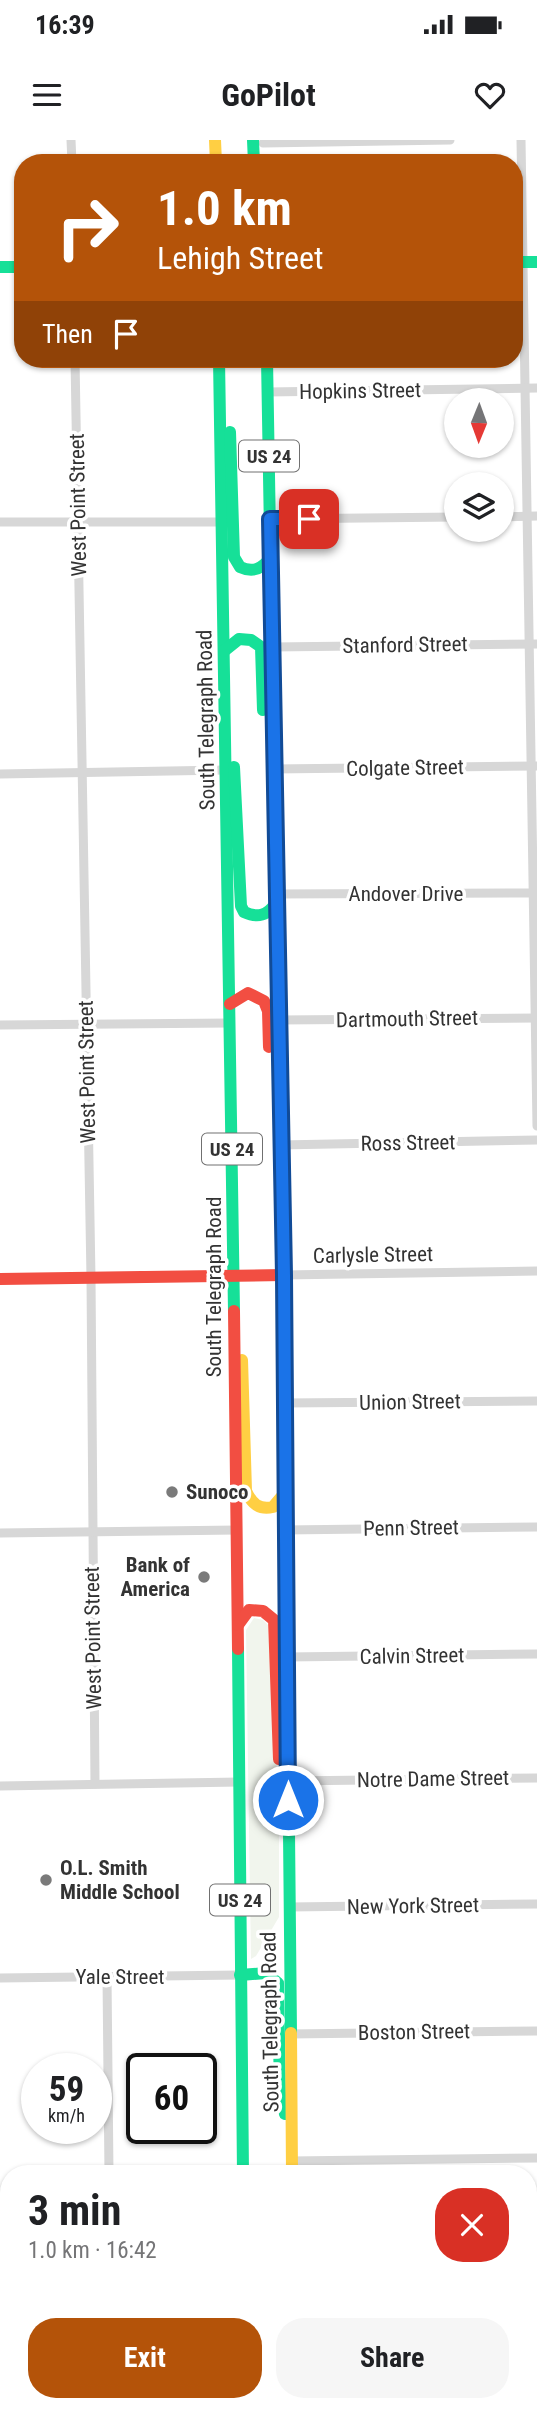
<!DOCTYPE html>
<meta charset="utf-8">
<style>
body{margin:0;font-family:"Roboto Condensed",sans-serif;background:#f6f6f6;color:#202124;height:100vh;display:flex;flex-direction:column;font-size:26px;white-space:nowrap}
*{box-sizing:border-box;margin:0}
p{font-size:23px;color:#757577}
.icon{flex:none;width:38px;height:38px;fill:none;stroke:currentColor;stroke-width:2;stroke-linecap:round;stroke-linejoin:round}
.map{position:relative;flex:1;overflow:hidden}
.panel{position:absolute;left:0px;top:2025px;width:537px;height:247px;display:flex;flex-direction:column;background:#fff;border-radius:28px 28px 0 0;box-shadow:0 2px 5px #0004}
.panel>*{flex:none}
.guide{position:absolute;left:14px;top:14px;width:509px;height:214px;border-radius:28px;box-shadow:0 2px 5px #0004;background:#b45309;color:#fff;overflow:hidden}
.needle{width:46px;rotate:181deg}
.controls{position:absolute;left:444px;top:248px;display:grid;gap:14px}
.controls a{display:grid;place-items:center;width:70px;height:70px;border-radius:50%;background:#fff;box-shadow:0 2px 5px #0004;font-size:35px}
.speed{position:absolute;left:21px;top:1913px;display:flex;gap:14px;font-size:35px;font-weight:700;text-align:center}
.speed>*{display:grid;place-content:center;width:91px;height:91px;border-radius:50%;background:#fff;box-shadow:0 2px 5px #0004;line-height:1}
.speed small{font-size:18px;font-weight:400}
.speed .limit{border:4px solid #111;border-radius:10px;background:#fff;color:#111}
.pin{position:absolute;display:grid;place-items:center;width:60px;height:60px;color:#fff;margin:-30px;border-radius:14px;box-shadow:0 4px 10px #0006}
.me{position:absolute;width:77px;margin:-38px;rotate:0deg;stroke-linejoin:round;filter:drop-shadow(0 0 5px #0008)}
.turn{display:flex;align-items:center;gap:24px;height:147px;padding:0 28px;font-size:32px}
.turn .icon{width:91px;height:91px;stroke-width:2.5}
.turn b{display:block;font-size:49px;line-height:60px}
.then{display:flex;align-items:center;height:66px;padding:0 28px;background:#0003;gap:14px;font-size:26px}
.round{display:grid;place-items:center;flex:none;width:74px;height:74px;border-radius:28px;background:#f6f6f6}
.overview{display:flex;align-items:center;justify-content:space-between;height:119px;padding:0 28px}
h1{font-size:42px;font-weight:700;line-height:52px}
.primary-button{display:flex;gap:14px;margin-top:auto;padding:14px 28px}
.primary-button a{flex:1;height:80px;border-radius:28px;background:#b45309;color:#fff;font-size:28px;font-weight:700;line-height:80px;text-align:center}
.primary-button a+a{background:#f6f6f6;color:#202124}
.status{display:flex;justify-content:space-between;align-items:center;height:49px;padding:0 35px;background:#fff;direction:ltr}
.status svg{height:19px;fill:currentColor}
header{display:flex;justify-content:space-between;align-items:center;height:91px;padding:0 28px;background:#fff;font-size:32px;font-weight:700}
.map>svg:first-child{display:block}
.green{fill:#f1f5ed}
.lines{fill:none;stroke-linecap:round;stroke-linejoin:round}
.street{stroke:#d7d7d7;stroke-width:9}
.fast{stroke:#16e098;stroke-width:12}
.slow{stroke:#ffcf43;stroke-width:12}
.jam{stroke:#f24e42;stroke-width:12}
.route-casing{stroke:#114b97;stroke-width:18}
.route{stroke:#1a73e8;stroke-width:12}
.poi-dot{fill:#7a7a7a;stroke:#fff;stroke-width:2.5}
.labels{text-anchor:middle;dominant-baseline:central;stroke-width:7;stroke-linejoin:round;paint-order:stroke}
.shield{fill:#fff;stroke:#707070;stroke-width:2}
.shield-label{font-size:19px;font-weight:bold;fill:#333}
.street-label{font-size:21px;fill:#333;stroke:#fff}
.poi-label{font-size:21px;font-weight:bold;fill:#333;stroke:#fff;text-anchor:start}
</style>
<div class="status"><b>16:39</b><svg viewBox="0 0 49 12"><path d="M0 12V9h3v3zM5 12V6h3v6zM10 12V3h3v9zM15 12V0h3v12zM26 1h20v11H26zM47 4h2v5h-2z"/></svg></div>
<header><svg class="icon" aria-label="menu" viewBox="0 0 24 24"><path d="M4 6h16M4 12h16M4 18h16"/></svg>GoPilot<svg class="icon" aria-label="heart" viewBox="0 0 24 24"><path d="M12 20l-8-8c-3-5 5-10 8-4 3-6 11-1 8 4z"/></svg></header>
<div class="map">
<svg width="537" height="2271" viewBox="0 0 537 2271">
<rect width="100%" height="100%" fill="#fff"/>
<!-- green -->
<path class="green" d="M254,1478L263,1480L268,1485L279,1671V1777L256,1816L251,1819L246,1490Z"/>
<g class="lines">
<!-- street -->
<g class="street">
<path d="M71,0L72,23"/>
<path d="M521,0L537,986"/>
<path d="M263,3L450,0"/>
<path d="M75,219L91,1138L95,1644"/>
<path d="M267,252L537,248"/>
<path d="M502,377L537,376"/>
<path d="M270,379L457,377"/>
<path d="M0,382H222"/>
<path d="M272,507L537,504"/>
<path d="M273,629L537,626"/>
<path d="M0,634L226,630"/>
<path d="M275,754L536,753"/>
<path d="M278,880L537,878"/>
<path d="M0,885L230,883"/>
<path d="M280,1005L537,1000"/>
<path d="M283,1135L537,1131"/>
<path d="M283,1263L537,1261"/>
<path d="M284,1390L537,1387"/>
<path d="M0,1393L237,1390"/>
<path d="M287,1517L537,1514"/>
<path d="M288,1641L537,1638"/>
<path d="M0,1646L239,1642"/>
<path d="M289,1767L537,1764"/>
<path d="M107,1837L109,2034"/>
<path d="M0,1838L240,1835"/>
<path d="M290,1894L537,1891"/>
<path d="M291,2021L537,2018"/>
<path d="M528,2143H537"/>
<path d="M0,2150H9"/>
<path d="M111,2263V2271"/>
<path d="M386,2263V2271"/>
</g>
<!-- fast -->
<g class="fast">
<path d="M253,0L254,23"/>
<path d="M514,122H537"/>
<path d="M0,127H23"/>
<path d="M219,219L234,1171"/>
<path d="M267,219L278,857"/>
<path d="M230,292L234,417L240,427C253,433 262,429 270,418"/>
<path d="M224,511L239,499L251,500L261,507L263,570"/>
<path d="M234,627L241,766L244,772C257,778 267,776 275,764"/>
<path d="M284,1191L291,1893"/>
<path d="M238,1509L243,2034"/>
<path d="M240,1835L266,1833L278,1843L280,1953L285,1974"/>
<path d="M246,2263V2271"/>
<path d="M294,2263V2271"/>
</g>
<!-- slow -->
<g class="slow">
<path d="M215,0L216,23"/>
<path d="M242,1220L246,1351C252,1364 259,1370 273,1367L284,1354"/>
<path d="M291,1893L292,2034"/>
</g>
<!-- jam -->
<g class="jam">
<path d="M278,857L284,1191"/>
<path d="M230,864L248,853L264,861L268,871L269,907"/>
<path d="M0,1139L283,1135"/>
<path d="M234,1171L238,1509"/>
<path d="M238,1485L249,1470L263,1471L274,1480L279,1619"/>
</g>
</g>
<g class="lines">
<!-- route casing -->
<g class="route-casing">
<path id="route" d="M288,1660L284,1135L270,379H309"/>
</g>
<!-- route -->
<use href="#route" class="route"/>
</g>
<!-- markers -->
<g class="poi-dot">
<circle cx="172" cy="1352" r="7"/>
<circle cx="204" cy="1437" r="7"/>
<circle cx="46" cy="1740" r="7"/>
</g>
<g class="labels">
<!-- shield labels -->
<g class="shield">
<rect x="239" y="300.5" width="60" height="31" rx="5"/>
<rect x="202" y="993.5" width="60" height="31" rx="5"/>
<rect x="210" y="1744.5" width="60" height="31" rx="5"/>
</g>
<g class="shield-label">
<text x="269" y="316">US 24</text>
<text x="232" y="1009">US 24</text>
<text x="240" y="1760">US 24</text>
</g>
<!-- street labels -->
<g class="street-label">
<text transform="translate(360 251) rotate(-1)">Hopkins Street</text>
<text transform="translate(78 365) rotate(-91)">West Point Street</text>
<text transform="translate(405 505) rotate(-1)">Stanford Street</text>
<text transform="translate(206 580) rotate(-91)">South Telegraph Road</text>
<text transform="translate(405 628) rotate(-1)">Colgate Street</text>
<text x="406" y="754">Andover Drive</text>
<text transform="translate(407 879) rotate(-1)">Dartmouth Street</text>
<text transform="translate(87 932) rotate(-91)">West Point Street</text>
<text transform="translate(408 1003) rotate(-1)">Ross Street</text>
<text transform="translate(373 1115) rotate(-1)">Carlysle Street</text>
<text transform="translate(214 1147) rotate(-90)">South Telegraph Road</text>
<text transform="translate(410 1262) rotate(-1)">Union Street</text>
<text transform="translate(411 1388) rotate(-1)">Penn Street</text>
<text transform="translate(93 1498) rotate(-91)">West Point Street</text>
<text transform="translate(412 1516) rotate(-1)">Calvin Street</text>
<text transform="translate(433 1639) rotate(-1)">Notre Dame Street</text>
<text transform="translate(413 1766) rotate(-1)">New York Street</text>
<text x="120" y="1837">Yale Street</text>
<text transform="translate(270 1882) rotate(-91)">South Telegraph Road</text>
<text transform="translate(414 1892) rotate(-1)">Boston Street</text>
</g>
<!-- poi labels -->
<g class="poi-label">
<text x="186" y="1352">Sunoco</text>
<text x="190" y="1425" text-anchor="end">Bank of<tspan x="190" dy="24">America</tspan></text>
<text x="60" y="1728">O.L. Smith<tspan x="60" dy="24">Middle School</tspan></text>
</g>
</g>
</svg>
<div class="controls">
<a><svg class="needle" viewBox="-14 -14 28 28"><path d="M0-13l5 13h-10z" fill="#e53935"/><path d="M0 13l5-13h-10z" fill="#757577"/></svg></a>
<a><svg class="icon" aria-label="layers" viewBox="0 0 24 24"><path d="M12 4l9 5-9 5-9-5zM3 14l9 5 9-5"/></svg></a>
</div>
<div class="speed"><div>59<small>km/h</small></div><div class="limit">60</div></div>
<div class="pin" style="left:309px;top:379px;background:#d93025"><svg class="icon" aria-label="arrive" viewBox="0 0 24 24"><path d="M6 21V4h12l-3 4 3 4H6"/></svg></div>
<svg class="me" style="left:288px;top:1660px" viewBox="-20 -20 40 40"><circle r="17" fill="#1a73e8" stroke="#fff" stroke-width="3"/><path d="M0-11L8 9 0 5-8 9z" fill="#fff"/></svg>
<div class="guide">
<div class="turn"><svg class="icon" aria-label="right" viewBox="0 0 24 24"><path d="M7 20v-9h11M14 6l5 5-5 5"/></svg><div><b>1.0 km</b>Lehigh Street</div></div>
<div class="then">Then<svg class="icon" aria-label="arrive" viewBox="0 0 24 24"><path d="M6 21V4h12l-3 4 3 4H6"/></svg></div>
</div>
<section class="panel">
<div class="overview"><div><h1>3 min</h1><p>1.0 km · 16:42</p></div><a class="round" style="background:#d93025;color:#fff"><svg class="icon" aria-label="close" viewBox="0 0 24 24"><path d="M6 6l12 12M18 6L6 18"/></svg></a></div>
<div class="primary-button"><a>Exit</a><a>Share</a></div>
</section>
</div>
